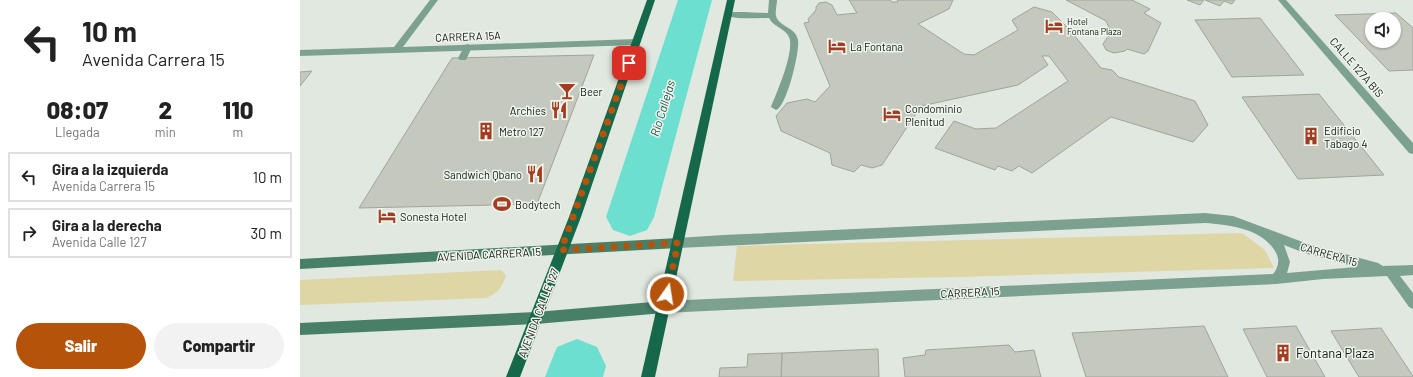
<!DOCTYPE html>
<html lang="es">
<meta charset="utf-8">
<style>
body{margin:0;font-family:Barlow,sans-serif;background:#f2f2f2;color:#222;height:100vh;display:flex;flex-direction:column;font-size:15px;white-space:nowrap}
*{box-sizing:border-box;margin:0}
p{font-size:13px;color:#767676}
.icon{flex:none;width:22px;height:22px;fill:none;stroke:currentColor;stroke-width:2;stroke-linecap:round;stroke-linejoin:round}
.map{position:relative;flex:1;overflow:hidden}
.panel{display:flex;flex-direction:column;background:#fff;width:300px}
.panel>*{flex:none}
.banner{background:#fff;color:#222;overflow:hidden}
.tools{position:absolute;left:1065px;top:12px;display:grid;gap:8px}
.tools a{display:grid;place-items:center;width:36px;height:36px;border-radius:50%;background:#fff;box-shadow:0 1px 3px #0004;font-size:20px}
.pin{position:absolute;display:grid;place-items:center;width:34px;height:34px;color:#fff;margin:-17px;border-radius:8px;box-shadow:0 2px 6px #0006}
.me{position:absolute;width:44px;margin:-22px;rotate:13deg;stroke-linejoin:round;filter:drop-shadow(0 0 3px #0008)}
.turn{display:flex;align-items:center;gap:14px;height:84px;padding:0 16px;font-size:18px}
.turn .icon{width:52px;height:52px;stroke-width:2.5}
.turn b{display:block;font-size:28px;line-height:34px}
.eta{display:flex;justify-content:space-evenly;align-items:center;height:68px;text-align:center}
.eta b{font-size:24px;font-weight:800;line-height:28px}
.cta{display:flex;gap:8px;margin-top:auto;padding:8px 16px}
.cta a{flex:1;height:46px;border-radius:24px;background:#b45309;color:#fff;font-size:16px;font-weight:800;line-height:46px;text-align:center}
.cta a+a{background:#f2f2f2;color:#222}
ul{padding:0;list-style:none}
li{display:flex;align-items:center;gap:12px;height:50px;margin:0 8px 6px;padding:0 8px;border:2px solid #e0e0e0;border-radius:0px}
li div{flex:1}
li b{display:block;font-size:15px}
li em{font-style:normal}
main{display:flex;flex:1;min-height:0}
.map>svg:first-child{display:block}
.green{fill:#ded6a4}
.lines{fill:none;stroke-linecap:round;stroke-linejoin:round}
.river{fill:#6cdfd1;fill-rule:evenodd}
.building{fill:#c4c8bd;stroke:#a1a49a;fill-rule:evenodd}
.service{fill:#7da190;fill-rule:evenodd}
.minor{fill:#7da190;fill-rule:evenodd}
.secondary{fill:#478067;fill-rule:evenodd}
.primary{fill:#15684a;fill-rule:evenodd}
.route{stroke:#b45309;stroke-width:7;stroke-dasharray:0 12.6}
.labels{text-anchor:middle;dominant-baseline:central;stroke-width:3;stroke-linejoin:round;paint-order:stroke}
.far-poi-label{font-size:9px;fill:#151714;stroke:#edf5ec;text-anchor:start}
.street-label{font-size:11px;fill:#151714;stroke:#edf5ec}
.poi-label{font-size:11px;fill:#151714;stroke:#edf5ec;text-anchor:start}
.water-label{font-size:12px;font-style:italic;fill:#21534d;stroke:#edf5ec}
.near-poi-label{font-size:13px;fill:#151714;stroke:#edf5ec;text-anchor:start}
</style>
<main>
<section class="panel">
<div class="banner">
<div class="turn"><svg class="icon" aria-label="left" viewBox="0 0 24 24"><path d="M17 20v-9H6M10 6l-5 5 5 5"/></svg><div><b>10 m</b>Avenida Carrera 15</div></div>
</div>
<div class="eta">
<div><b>08:07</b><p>Llegada</p></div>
<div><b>2</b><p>min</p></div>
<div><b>110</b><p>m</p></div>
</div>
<ul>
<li><svg class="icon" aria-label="left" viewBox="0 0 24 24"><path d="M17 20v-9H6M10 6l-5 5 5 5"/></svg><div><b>Gira a la izquierda</b><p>Avenida Carrera 15</p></div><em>10 m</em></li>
<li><svg class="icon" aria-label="right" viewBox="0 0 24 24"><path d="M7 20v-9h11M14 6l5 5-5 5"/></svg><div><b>Gira a la derecha</b><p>Avenida Calle 127</p></div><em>30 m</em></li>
</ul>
<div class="cta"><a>Salir</a><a>Compartir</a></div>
</section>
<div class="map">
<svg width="1113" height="377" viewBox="0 0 1113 377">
<rect width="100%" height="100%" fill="#e0e8df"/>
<!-- green -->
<g class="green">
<path d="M942,233L965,250L974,268L656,277L433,281L437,246Z"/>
<path d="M201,270L206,276C201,288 198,293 186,298L0,305V280Z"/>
</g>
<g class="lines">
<!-- river -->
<g class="river">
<path d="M378,0H412L354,217L347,230L330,236L313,230L306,217Z"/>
<path d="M277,339L297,347L306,366L303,377H245L257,347Z"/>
</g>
</g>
<!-- building -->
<g class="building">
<path d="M549,0H590L592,2H598L597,0H653L649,9L618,24L664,54L674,55L718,30L712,20L734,7L752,12L769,29L801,68L812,70L819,77L895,101L908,125L893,142L811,117L732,173L719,166L712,171L698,166L695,170L635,148L654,121L676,129L696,128L768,81L749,56H742L748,65L718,85L621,106L582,165L572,168L561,165L554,172L532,165L530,153L481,131L476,116L487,103L507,99L515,102L530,86L504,23L509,22L508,19L516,10V7L519,3L526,2L532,5L537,15L557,13Z"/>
<path d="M766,0H832L850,9L844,13L861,23L848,51L844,54L827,49L825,51L814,53L806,50L803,44L811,32L806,21Z"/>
<path d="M887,0H904L900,5Z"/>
<path d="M905,0H935L932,4L924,1L920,6Z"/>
<path d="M1096,13L1113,28V70L1089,71L1035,15ZM1072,19H1094V41H1072Z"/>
<path d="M960,18L1004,75L932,77L895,20Z"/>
<path d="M294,55L237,204L59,208L152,58Z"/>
<path d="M12,71L0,86V72Z"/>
<path d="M1019,94L1084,175L998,179L942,97Z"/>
<path d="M904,326L928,377H786L772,333Z"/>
<path d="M996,326L1025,377H967L943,329Z"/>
<path d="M1081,328L1113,376V377H1059L1031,331Z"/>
<path d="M709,345L715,352L734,350L741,377H605L603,358L625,355L626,350Z"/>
<path d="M578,349L579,377H481L482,353Z"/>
<path d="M482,353L481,377H419L420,368L447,367L448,354Z"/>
</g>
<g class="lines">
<!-- service -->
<g class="service">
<path d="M469,0H477C477,5 475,11 476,16C479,27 496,27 498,40C500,52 486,108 476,110L471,107C477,92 495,51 489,37C485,28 473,27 469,18C458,18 431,20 424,14C429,10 458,13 468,13Z"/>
<path d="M168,44L172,47L166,60H160L158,58L165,45Z"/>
</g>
<!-- minor -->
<g class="minor">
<path d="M130,0H138L103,47L336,39L340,42L336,45L0,56V50L94,47Z"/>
<path d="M978,0H986L1113,143V154L1109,153Z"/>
<path d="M905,213L933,216L1008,244L1078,263L1083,266L1113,265V275L1100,276L1113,293V309L1109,307L1087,276L1023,279L976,284L364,313L359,311L358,307L359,303L364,301L973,274C979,267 980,259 975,251C961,228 929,225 905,223L378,248L374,246L372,243L374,240L378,238L423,235ZM984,245L1007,254L1056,267L987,273L990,262Z"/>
</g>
<!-- secondary -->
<g class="secondary">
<path d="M378,238L382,240L384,243L382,246L378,248L0,269V259Z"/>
<path d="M364,301L369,303L370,307L369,311L364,313L236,324L0,335V323L236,312Z"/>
</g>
<!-- primary -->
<g class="primary">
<path d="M347,0H355L281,217L220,377H206L269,217Z"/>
<path d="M427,0H435L355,377H341Z"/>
</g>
</g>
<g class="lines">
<!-- route -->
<path class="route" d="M329,63L261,250L378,243L367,294"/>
</g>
<!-- icons -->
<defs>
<g id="hotel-bare" transform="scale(1.38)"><path d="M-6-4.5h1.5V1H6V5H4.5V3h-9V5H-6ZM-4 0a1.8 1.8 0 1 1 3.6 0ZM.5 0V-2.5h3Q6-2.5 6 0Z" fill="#a53c21" stroke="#edf5ec" stroke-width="2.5" paint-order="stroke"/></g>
<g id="bar-bare" transform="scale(1.38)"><path d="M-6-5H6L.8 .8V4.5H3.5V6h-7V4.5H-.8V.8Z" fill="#a53c21" stroke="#edf5ec" stroke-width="2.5" paint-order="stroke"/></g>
<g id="restaurant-bare" transform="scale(1.38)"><path d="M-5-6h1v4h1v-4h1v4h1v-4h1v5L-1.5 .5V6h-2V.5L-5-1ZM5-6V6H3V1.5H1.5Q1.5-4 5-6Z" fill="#a53c21" stroke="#edf5ec" stroke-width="2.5" paint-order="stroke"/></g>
<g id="building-bare" transform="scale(1.38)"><path d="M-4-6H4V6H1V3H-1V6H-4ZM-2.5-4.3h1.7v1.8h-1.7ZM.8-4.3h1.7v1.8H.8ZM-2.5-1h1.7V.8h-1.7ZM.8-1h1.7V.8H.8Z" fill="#a53c21" stroke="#edf5ec" stroke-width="2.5" paint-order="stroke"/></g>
<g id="stadium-bare" transform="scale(1.38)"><path d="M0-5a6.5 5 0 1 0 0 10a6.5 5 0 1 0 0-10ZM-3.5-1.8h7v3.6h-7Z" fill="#a53c21" stroke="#edf5ec" stroke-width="2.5" paint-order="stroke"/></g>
</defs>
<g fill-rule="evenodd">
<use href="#hotel-bare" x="754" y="26"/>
<use href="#hotel-bare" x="537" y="46"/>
<use href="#bar-bare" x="267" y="91"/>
<use href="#restaurant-bare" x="259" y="110"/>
<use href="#hotel-bare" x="592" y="114"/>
<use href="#building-bare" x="186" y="131"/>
<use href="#building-bare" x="1011" y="136"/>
<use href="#restaurant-bare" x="235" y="174"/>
<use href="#stadium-bare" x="202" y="204"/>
<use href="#hotel-bare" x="87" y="216"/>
<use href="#building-bare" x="983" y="353"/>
</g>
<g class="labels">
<!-- far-poi labels -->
<g class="far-poi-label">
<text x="767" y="21">Hotel<tspan x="767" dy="10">Fontana Plaza</tspan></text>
</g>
<!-- street labels -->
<g class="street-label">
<text transform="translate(168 36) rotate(-2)">CARRERA 15A</text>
<text transform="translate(1057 67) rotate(49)">CALLE 127A BIS</text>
<text transform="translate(189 254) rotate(-3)">AVENIDA CARRERA 15</text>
<text transform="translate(1029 254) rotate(16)">CARRERA 15</text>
<text transform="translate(670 292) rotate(-3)">CARRERA 15</text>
<text transform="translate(238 313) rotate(-69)">AVENIDA CALLE 127</text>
</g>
<!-- poi labels -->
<g class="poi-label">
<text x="550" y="46">La Fontana</text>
<text x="280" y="91">Beer</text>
<text x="605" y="108">Condominio<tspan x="605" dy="13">Plenitud</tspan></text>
<text x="246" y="110" text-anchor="end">Archies</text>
<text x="1024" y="130">Edificio<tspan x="1024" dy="13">Tabago 4</tspan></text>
<text x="199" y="131">Metro 127</text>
<text x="222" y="174" text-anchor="end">Sandwich Qbano</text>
<text x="215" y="204">Bodytech</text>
<text x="100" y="216">Sonesta Hotel</text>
</g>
<!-- water labels -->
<g class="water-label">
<text transform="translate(362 108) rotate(-73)">Río Callejas</text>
</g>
<!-- near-poi labels -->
<g class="near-poi-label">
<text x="996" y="353">Fontana Plaza</text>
</g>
</g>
</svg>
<div class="tools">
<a><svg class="icon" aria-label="sound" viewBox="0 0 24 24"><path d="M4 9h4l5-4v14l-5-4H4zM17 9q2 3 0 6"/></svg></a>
</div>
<div class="pin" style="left:329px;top:63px;background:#d93025"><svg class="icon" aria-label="arrive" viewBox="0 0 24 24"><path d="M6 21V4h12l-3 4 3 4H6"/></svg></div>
<svg class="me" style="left:367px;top:294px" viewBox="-20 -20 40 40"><circle r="17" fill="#b45309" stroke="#fff" stroke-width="3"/><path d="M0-11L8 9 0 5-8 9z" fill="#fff"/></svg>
</div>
</main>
